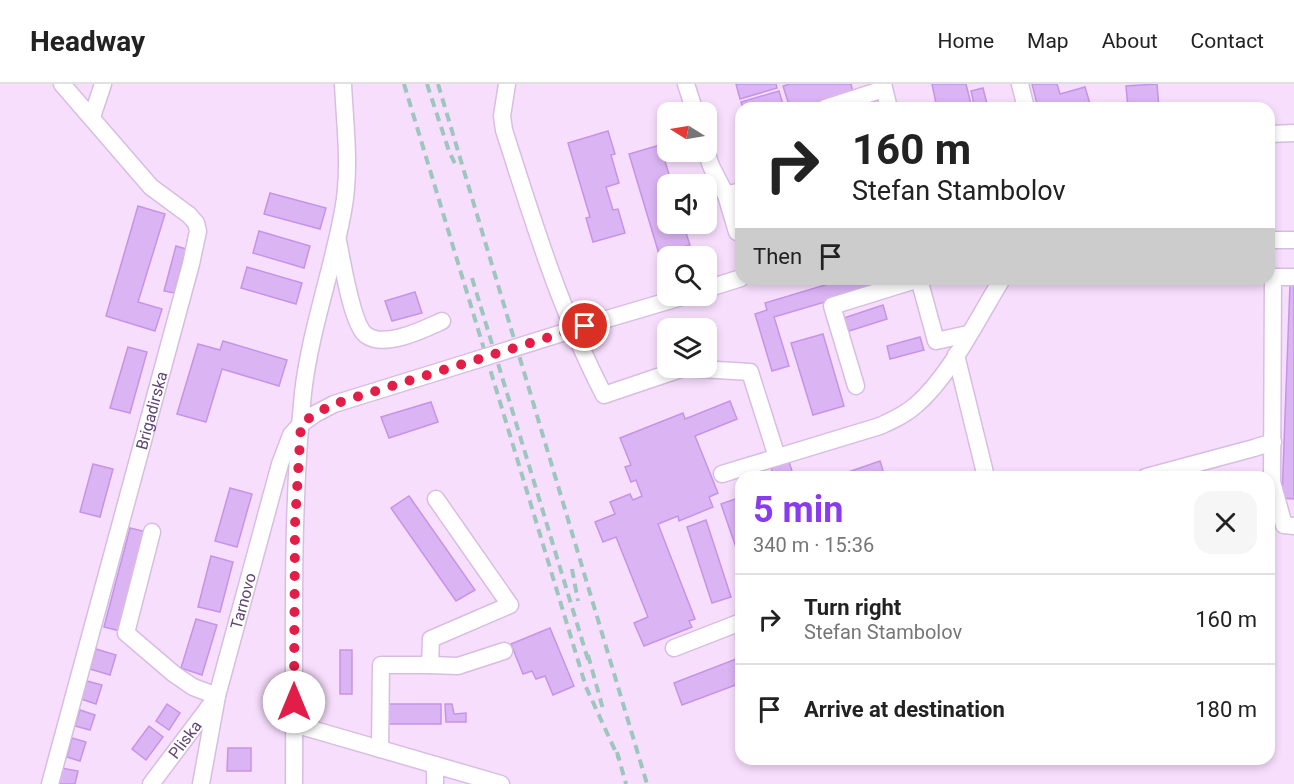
<!DOCTYPE html>
<meta charset="utf-8">
<style>
body{margin:0;font-family:Roboto,sans-serif;background:#f6f6f6;color:#222;height:100vh;display:flex;flex-direction:column;font-size:22px;white-space:nowrap}
*{box-sizing:border-box;margin:0}
p{font-size:20px;color:#767676}
.icon{flex:none;width:33px;height:33px;fill:none;stroke:currentColor;stroke-width:2;stroke-linecap:round;stroke-linejoin:round}
.map{position:relative;flex:1;overflow:hidden}
.panel{position:absolute;left:735px;top:387px;width:540px;height:294px;display:flex;flex-direction:column;background:#fff;border-radius:18px;box-shadow:0 3px 9px #0003}
.panel>*{flex:none}
.hud{position:absolute;left:735px;top:18px;width:540px;height:183px;border-radius:18px;box-shadow:0 3px 9px #0003;background:#fff;color:#222;overflow:hidden}
.needle{width:39px;rotate:281deg}
.fabs{position:absolute;left:657px;top:18px;display:grid;gap:12px}
.fabs a{display:grid;place-items:center;width:60px;height:60px;border-radius:12px;background:#fff;box-shadow:0 3px 9px #0003;font-size:30px}
.pin{position:absolute;display:grid;place-items:center;width:51px;height:51px;color:#fff;margin:-26px;border:3px solid #fff;border-radius:50%;box-shadow:0 2px 6px #0007}
.me{position:absolute;width:66px;margin:-33px;rotate:0deg;stroke-linejoin:round;filter:drop-shadow(0 0 4px #0008)}
.turn{display:flex;align-items:center;gap:21px;height:126px;padding:0 18px;font-size:27px}
.turn .icon{width:78px;height:78px;stroke-width:2.5}
.turn b{display:block;font-size:42px;line-height:51px}
.then{display:flex;align-items:center;height:57px;padding:0 18px;background:#0003;gap:12px;font-size:22px}
.round{display:grid;place-items:center;flex:none;width:63px;height:63px;border-radius:18px;background:#f6f6f6}
.overview{display:flex;align-items:center;justify-content:space-between;height:102px;padding:0 18px}
h1{font-size:36px;font-weight:700;line-height:45px;color:#893bef}
ul{padding:0;list-style:none}
li{display:flex;align-items:center;gap:18px;height:90px;padding:0 18px;border-top:2px solid #e0e0e0}
li div{flex:1}
li b{display:block;font-size:22px}
li em{font-style:normal}
header{display:flex;align-items:center;gap:36px;box-sizing:border-box;height:84px;padding:0 30px;background:#fff;border-bottom:2px solid #e0e0e0}
header strong{font-size:28px}
nav{display:flex;gap:33px;margin-inline-start:auto;font-size:21px}
.map>svg:first-child{display:block}
.building{fill:#dbb4f4;stroke:#c594e8;stroke-width:1.5}
.lines{fill:none;stroke-linecap:round;stroke-linejoin:round}
.minor-casing{stroke:#d8bde3;stroke-width:19}
.minor{stroke:#fff;stroke-width:16}
.rail{stroke:#9dc6bc;stroke-width:4;stroke-dasharray:9 6;stroke-linecap:butt}
.minor-bridge-casing{stroke:#d8bde3;stroke-width:19;stroke-linecap:butt}
.minor-bridge{stroke:#fff;stroke-width:16}
.route{stroke:#e11d48;stroke-width:10;stroke-dasharray:0 18}
.labels{text-anchor:middle;dominant-baseline:central;stroke-width:4.5;stroke-linejoin:round;paint-order:stroke}
.street-label{font-size:16px;fill:#604574;stroke:#fae5ff}
</style>
<header>
<strong>Headway</strong>
<nav><a>Home</a><a>Map</a><a>About</a><a>Contact</a></nav>
</header>
<div class="map">
<svg width="1294" height="700" viewBox="0 0 1294 700">
<rect width="100%" height="100%" fill="#f8defd"/>
<!-- building -->
<g class="building">
<path d="M736,0H776L777,4L740,15Z"/>
<path d="M790,0H851L853,8L802,24H790L783,2Z"/>
<path d="M932,0H966L972,24H937Z"/>
<path d="M1032,0H1057L1060,10L1085,3L1090,20L1076,24H1038Z"/>
<path d="M1157,0L1159,24H1128L1126,2Z"/>
<path d="M983,4L988,24H975L971,7Z"/>
<path d="M779,7L784,24H743L741,18Z"/>
<path d="M608,47L615,70L611,71L619,99L606,103L613,126L618,125L625,149L593,158L586,134L590,133L568,59Z"/>
<rect x="1269" y="56" width="4" height="30"/>
<path d="M660,61L672,100H668V140H683L690,161L659,170L629,70Z"/>
<path d="M270,109L326,124L320,145L264,130Z"/>
<path d="M138,122L165,130L138,218L162,225L155,247L106,232Z"/>
<path d="M259,147L310,162L304,184L253,169Z"/>
<path d="M176,162L186,165L174,209L164,207Z"/>
<path d="M247,183L302,199L296,220L241,204Z"/>
<path d="M845,195H888L889,199L774,233L789,282L772,287L755,230L767,226L765,219Z"/>
<path d="M1290,199H1294V415L1282,414Z"/>
<path d="M415,208L422,229L392,237L385,217Z"/>
<path d="M883,221L887,235L849,247L844,234Z"/>
<path d="M823,250L844,322L813,331L791,259Z"/>
<path d="M920,253L924,266L890,275L887,262Z"/>
<path d="M223,257L287,276L279,302L222,285L206,338L177,330L198,260L220,266Z"/>
<path d="M128,263L147,268L130,329L110,324Z"/>
<path d="M730,317L737,335L695,352L718,409L709,413L713,423L679,437L678,432L658,440L695,535L689,537L692,543L644,562L634,539L648,533L616,453L603,458L595,438L615,430L610,418L630,410L633,416L642,412L636,396L631,398L625,383L631,381L620,354L683,329L685,335Z"/>
<path d="M431,318L438,338L389,354L381,333Z"/>
<path d="M880,377L885,393H834Z"/>
<path d="M789,378L794,393H774L771,384Z"/>
<path d="M93,380L113,385L100,433L80,428Z"/>
<path d="M230,404L252,410L237,463L215,457Z"/>
<path d="M409,412L475,506L456,517L391,424Z"/>
<path d="M741,413V478L721,420Z"/>
<path d="M706,436L731,513L712,519L687,443Z"/>
<path d="M130,444L147,448L120,547L104,543Z"/>
<path d="M211,472L233,478L220,528L198,523Z"/>
<path d="M196,535L217,541L202,591L181,584Z"/>
<path d="M550,544L574,602L553,611L545,592L536,595L532,587L523,590L511,560Z"/>
<path d="M96,565L116,571L110,591L90,585Z"/>
<rect x="340" y="566" width="12" height="44"/>
<path d="M741,573V599L682,621L674,599Z"/>
<path d="M87,597L102,601L96,620L81,615Z"/>
<path d="M167,620L180,629L169,646L156,637Z"/>
<rect x="388" y="620" width="53" height="20"/>
<path d="M445,620H452L454,630L466,629V638H446Z"/>
<path d="M80,626L95,631L90,646L75,642Z"/>
<path d="M149,642L163,653L146,676L132,665Z"/>
<path d="M72,654L86,658L80,677L67,673Z"/>
<path d="M228,664H251V687H227Z"/>
<path d="M61,684L78,687L75,700H58Z"/>
</g>
<g class="lines">
<!-- minor casing -->
<g class="minor-casing">
<g id="minor">
<path d="M507,0L502,32L504,46C533,137 560,226 604,311L684,284L750,288L777,373"/>
<path d="M686,0L695,28"/>
<path d="M883,0L889,24"/>
<path d="M1020,0L1026,24"/>
<path d="M825,24L884,5"/>
<path d="M92,33L103,0"/>
<path d="M1269,50L1294,49"/>
<path d="M706,67L711,82L726,111L737,148"/>
<path d="M726,111L741,107"/>
<path d="M1269,156H1294"/>
<path d="M338,157C342,176 352,241 366,251C385,265 424,245 442,237"/>
<path d="M1294,193H1273L1272,398L1284,441L1294,442"/>
<path d="M706,205L741,194"/>
<path d="M607,235L685,212"/>
<path d="M956,271L986,393"/>
<path d="M856,302L832,222L919,195L936,257L968,250"/>
<path d="M722,390L880,342C893,336 905,331 916,321C950,292 978,234 1002,195"/>
<path d="M1146,393L1254,364L1273,358"/>
<path d="M152,448L126,549L174,590L193,603L217,612"/>
<path d="M674,564L741,538"/>
<path d="M430,581L458,582L504,567"/>
<path d="M294,640L501,700"/>
<path d="M380,665L381,581H430L431,555L510,521L436,415"/>
<path d="M435,681V700"/>
<path id="s1" d="M50,700L191,180L198,147L196,139L189,131L151,103L62,0"/>
<path id="s2" d="M151,700L215,615"/>
<path id="s3" d="M201,700L217,612L280,380L291,351L301,340L315,330L334,320L476,276"/>
<path d="M294,700C295,570 290,439 303,309C310,247 332,188 343,127C351,85 345,42 343,0"/>
</g>
</g>
<!-- minor -->
<use href="#minor" class="minor"/>
<!-- rail -->
<g class="rail">
<path d="M404,0L586,603L619,675"/>
<path d="M427,0L449,67L456,82"/>
<path d="M438,0L647,700"/>
<path d="M472,194L589,579"/>
<path d="M572,485L578,517"/>
<path d="M588,571L603,625"/>
<path d="M617,668L626,700"/>
</g>
<!-- minor-bridge casing -->
<g class="minor-bridge-casing">
<path id="minor-bridge" d="M476,276L607,235"/>
</g>
<!-- minor-bridge -->
<use href="#minor-bridge" class="minor-bridge"/>
</g>
<g class="lines">
<!-- route -->
<path class="route" d="M294,618L295,440L301,340L315,330L334,320L585,242"/>
</g>
<g class="labels">
<!-- street labels -->
<g class="street-label">
<text stroke="none"><textPath href="#s1" startOffset="387">Brigadirska</textPath></text>
<text stroke="none"><textPath href="#s3" startOffset="188">Tarnovo</textPath></text>
<text stroke="none"><textPath href="#s2" startOffset="56">Pliska</textPath></text>
</g>
</g>
</svg>
<div class="fabs">
<a><svg class="needle" viewBox="-14 -14 28 28"><path d="M0-13l5 13h-10z" fill="#e53935"/><path d="M0 13l5-13h-10z" fill="#767676"/></svg></a>
<a><svg class="icon" aria-label="sound" viewBox="0 0 24 24"><path d="M4 9h4l5-4v14l-5-4H4zM17 9q2 3 0 6"/></svg></a>
<a><svg class="icon" aria-label="search" viewBox="0 0 24 24"><circle cx="10" cy="10" r="6"/><path d="M15 15l6 6"/></svg></a>
<a><svg class="icon" aria-label="layers" viewBox="0 0 24 24"><path d="M12 4l9 5-9 5-9-5zM3 14l9 5 9-5"/></svg></a>
</div>
<div class="pin" style="left:585px;top:242px;background:#d93025"><svg class="icon" aria-label="arrive" viewBox="0 0 24 24"><path d="M6 21V4h12l-3 4 3 4H6"/></svg></div>
<svg class="me" style="left:294px;top:618px" viewBox="-20 -20 40 40"><circle r="19" fill="#fff"/><path d="M0-13L10 11 0 6-10 11z" fill="#e11d48"/></svg>
<div class="hud">
<div class="turn"><svg class="icon" aria-label="right" viewBox="0 0 24 24"><path d="M7 20v-9h11M14 6l5 5-5 5"/></svg><div><b>160 m</b>Stefan Stambolov</div></div>
<div class="then">Then<svg class="icon" aria-label="arrive" viewBox="0 0 24 24"><path d="M6 21V4h12l-3 4 3 4H6"/></svg></div>
</div>
<section class="panel">
<div class="overview"><div><h1>5 min</h1><p>340 m · 15:36</p></div><a class="round"><svg class="icon" aria-label="close" viewBox="0 0 24 24"><path d="M6 6l12 12M18 6L6 18"/></svg></a></div>
<ul>
<li><svg class="icon" aria-label="right" viewBox="0 0 24 24"><path d="M7 20v-9h11M14 6l5 5-5 5"/></svg><div><b>Turn right</b><p>Stefan Stambolov</p></div><em>160 m</em></li>
<li><svg class="icon" aria-label="arrive" viewBox="0 0 24 24"><path d="M6 21V4h12l-3 4 3 4H6"/></svg><div><b>Arrive at destination</b></div><em>180 m</em></li>
</ul>
</section>
</div>
